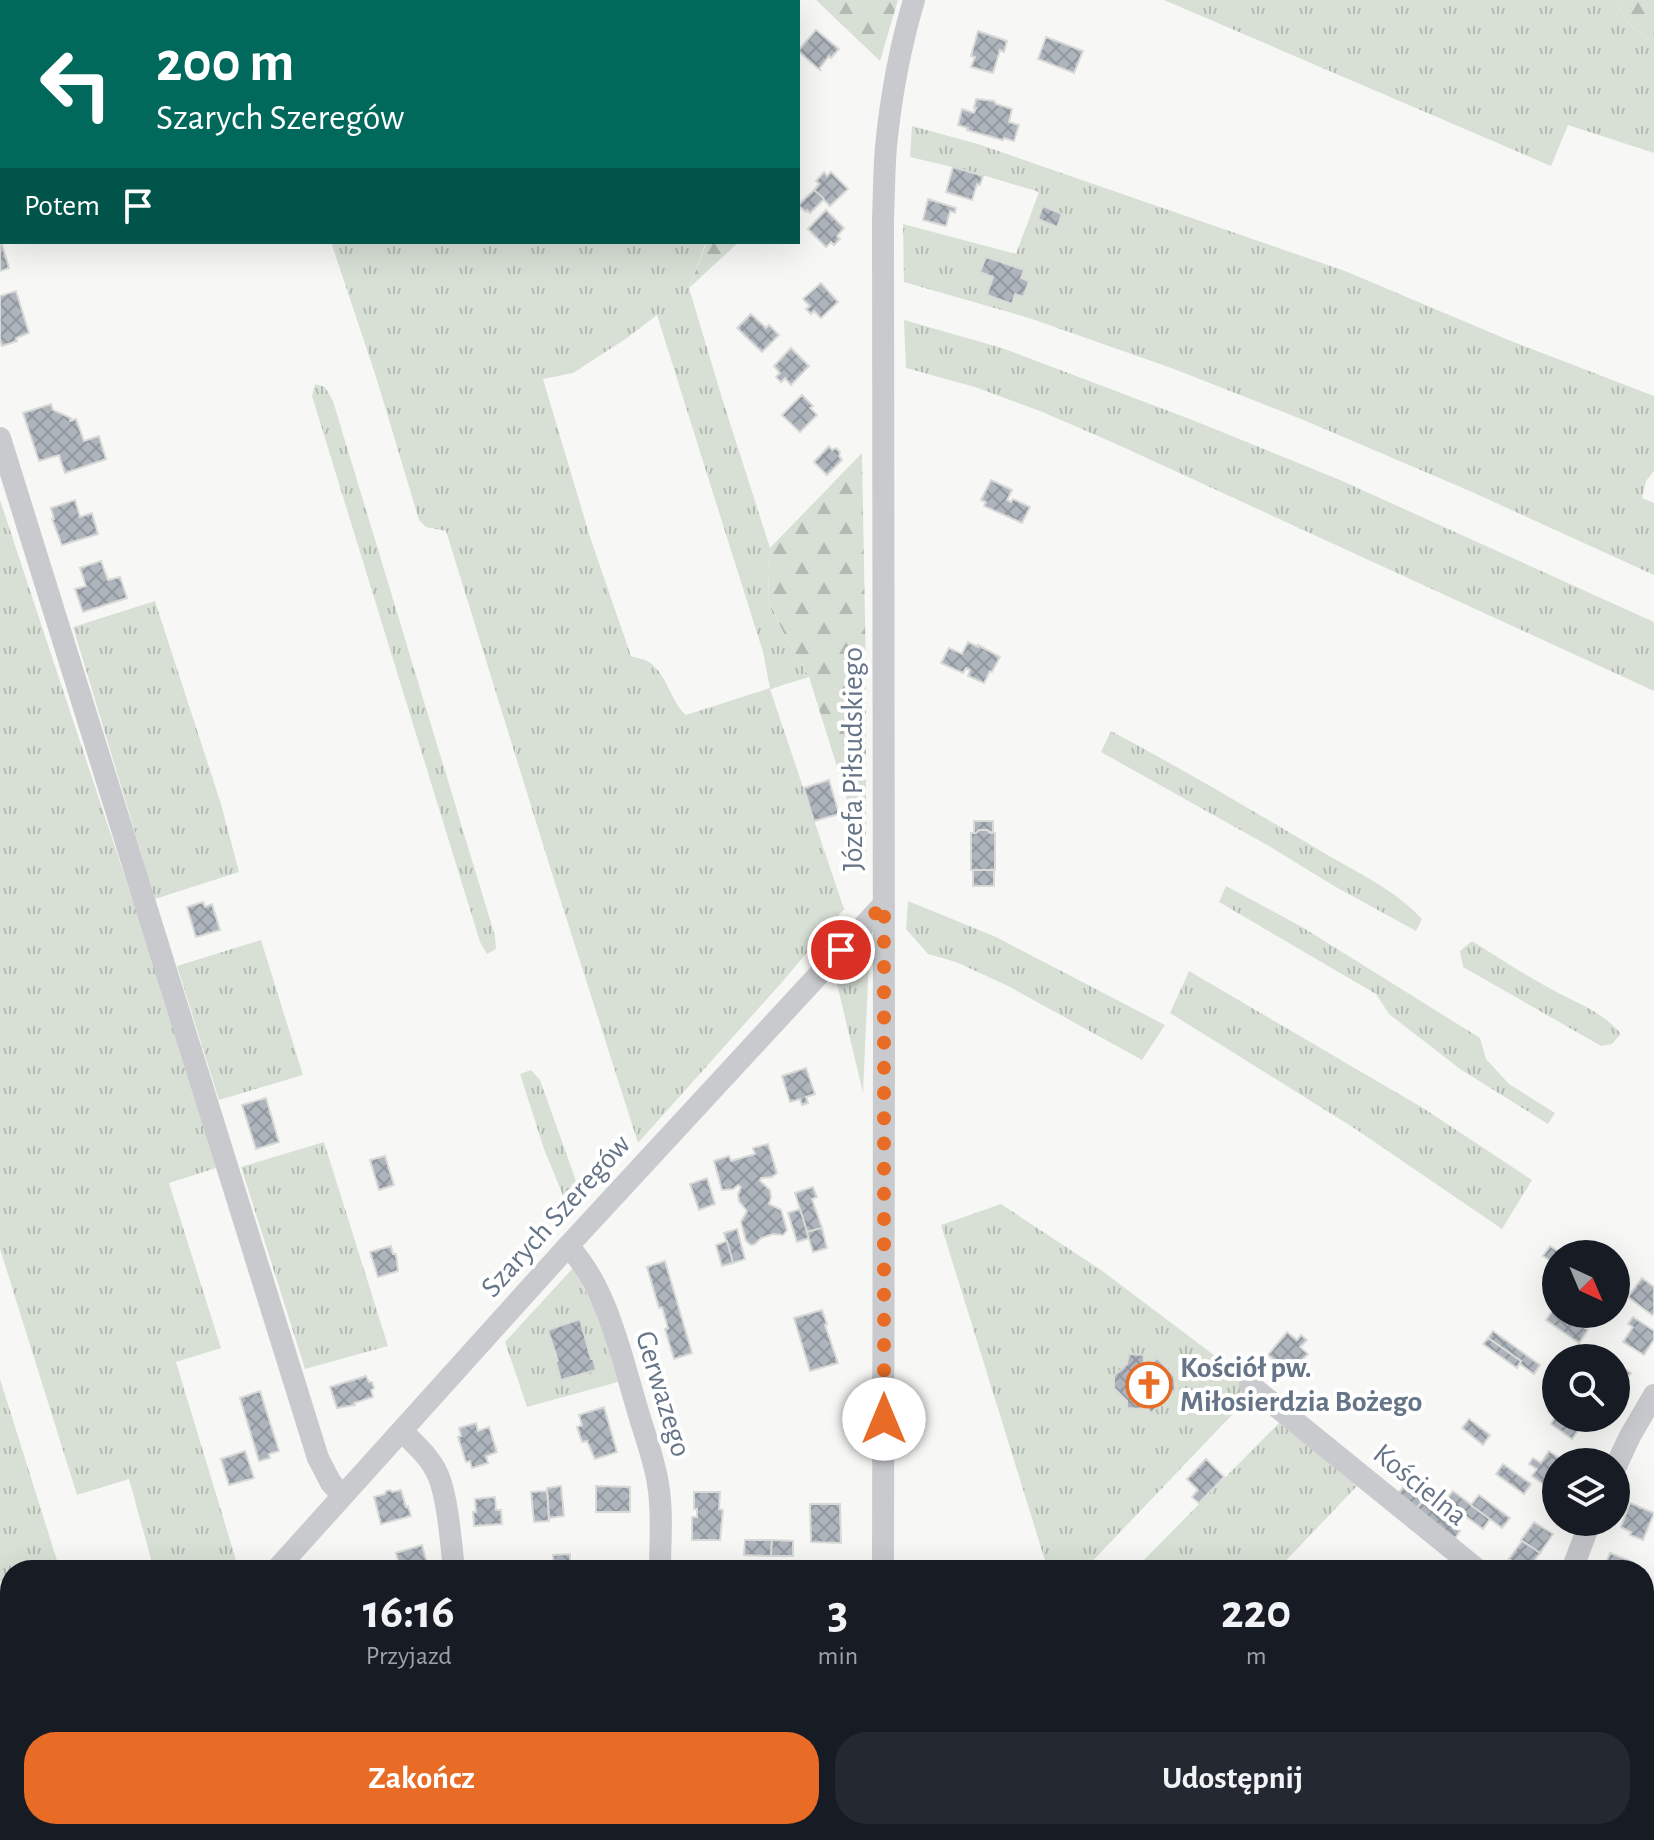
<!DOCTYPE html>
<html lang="pl">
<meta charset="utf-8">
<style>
body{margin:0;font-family:"Alegreya Sans",sans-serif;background:#242831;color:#f1f3f6;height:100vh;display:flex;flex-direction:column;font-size:30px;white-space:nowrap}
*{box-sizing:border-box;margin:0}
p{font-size:26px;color:#9ea1a6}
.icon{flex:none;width:44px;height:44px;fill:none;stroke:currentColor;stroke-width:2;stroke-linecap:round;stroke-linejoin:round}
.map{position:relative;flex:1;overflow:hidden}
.details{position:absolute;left:0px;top:1560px;width:1654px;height:280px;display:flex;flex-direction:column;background:#171b24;border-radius:32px 32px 0 0;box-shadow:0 8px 32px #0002}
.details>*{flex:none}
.top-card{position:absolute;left:0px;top:0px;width:800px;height:244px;box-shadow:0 8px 32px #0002;background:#00695c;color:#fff;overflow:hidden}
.needle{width:52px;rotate:136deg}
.controls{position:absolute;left:1542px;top:1240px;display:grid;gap:16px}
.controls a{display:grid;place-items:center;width:88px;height:88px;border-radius:50%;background:#171b24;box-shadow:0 8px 32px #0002;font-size:40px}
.pin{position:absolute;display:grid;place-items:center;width:68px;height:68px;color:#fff;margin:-34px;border:4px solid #fff;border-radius:50%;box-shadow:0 2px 8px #0007}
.me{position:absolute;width:88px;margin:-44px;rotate:0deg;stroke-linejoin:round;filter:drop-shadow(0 0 6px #0008)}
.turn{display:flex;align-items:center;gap:28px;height:168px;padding:0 24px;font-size:36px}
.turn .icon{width:104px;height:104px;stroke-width:2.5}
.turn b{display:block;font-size:56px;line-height:68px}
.then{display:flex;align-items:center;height:76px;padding:0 24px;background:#0003;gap:16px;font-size:30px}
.eta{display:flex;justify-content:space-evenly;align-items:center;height:136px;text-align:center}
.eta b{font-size:48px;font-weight:600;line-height:56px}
.primary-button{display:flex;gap:16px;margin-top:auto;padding:16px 24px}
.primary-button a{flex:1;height:92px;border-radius:32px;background:#e86c25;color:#fff;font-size:32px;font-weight:600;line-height:92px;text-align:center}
.primary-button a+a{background:#242831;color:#f1f3f6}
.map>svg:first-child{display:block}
.grass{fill:url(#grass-tufts);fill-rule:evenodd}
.forest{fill:url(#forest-firs)}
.building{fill:url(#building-cross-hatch);stroke:#d9d9d7;stroke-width:2}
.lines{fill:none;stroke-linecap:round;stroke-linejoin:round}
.minor{stroke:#c8cace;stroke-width:22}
.route{stroke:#e86c25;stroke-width:14;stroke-dasharray:0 25.2}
.labels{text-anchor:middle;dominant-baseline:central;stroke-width:8;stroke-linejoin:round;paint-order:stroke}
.street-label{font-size:30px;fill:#667487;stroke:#fff}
.poi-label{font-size:30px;font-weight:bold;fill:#667487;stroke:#fff;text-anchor:start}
</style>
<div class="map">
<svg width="1654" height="1840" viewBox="0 0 1654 1840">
<defs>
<pattern id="grass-tufts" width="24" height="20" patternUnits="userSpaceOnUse" patternTransform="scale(2)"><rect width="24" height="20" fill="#d8e0d6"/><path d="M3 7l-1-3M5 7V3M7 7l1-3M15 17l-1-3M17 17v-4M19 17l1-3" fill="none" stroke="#b3bab3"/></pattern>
<pattern id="forest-firs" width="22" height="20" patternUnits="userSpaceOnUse" patternTransform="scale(2)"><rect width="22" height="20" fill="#d8e0d6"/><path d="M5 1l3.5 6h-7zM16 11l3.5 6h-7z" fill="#b3bab3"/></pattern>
<pattern id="building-cross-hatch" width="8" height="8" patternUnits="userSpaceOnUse" patternTransform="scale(2)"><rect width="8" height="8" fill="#adb4bb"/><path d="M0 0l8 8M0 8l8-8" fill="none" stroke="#91979e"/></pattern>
</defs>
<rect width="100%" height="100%" fill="#f7f8f5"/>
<!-- grass -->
<g class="grass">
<path d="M0,0H30L31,2H2V104L0,98Z"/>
<path d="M255,0H479V2H256Z"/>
<path d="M1164,0H1614L1629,24L1654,44V153L1568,125L1551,166Z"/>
<path d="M912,126L978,144L1345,271L1506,339L1654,396V471L1646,481L1642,498L1654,503V575L1472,492L1306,421L1174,369L1029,318L904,282L903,224L1016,254L1039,192L969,171L910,157Z"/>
<path d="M331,242H706L689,288L722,398L770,548L768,599L786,638L809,677L770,689L844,909L783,981L638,1143L549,864L446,531L426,527L419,520L377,380ZM657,315L763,652L770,688L686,715C670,701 668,675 649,662C645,659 636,658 631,656L590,537L543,379L573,373L627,338Z"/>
<path d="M904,320L1002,348L1195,421L1340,480L1654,622V691L1114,443L1040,411L975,387L906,368Z"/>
<path d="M315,384L325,387L333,401L495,936L496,949L487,954L480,942L312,396Z"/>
<path d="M0,500L186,1061L216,1168L169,1183L221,1348L176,1362L239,1570H154L129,1479L77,1495L0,1249Z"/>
<path d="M155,601L221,804L239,872L155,899L73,627Z"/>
<path d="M1111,731C1184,770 1255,812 1326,854C1360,874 1395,890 1422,919L1416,931L1334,886L1267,845L1101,752Z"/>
<path d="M1226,886L1302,927L1480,1038L1486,1059L1509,1084L1555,1113L1548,1124L1460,1069L1389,1014L1376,994L1219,902Z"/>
<path d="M908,901L996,937L1165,1025L1142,1060L1008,986L956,962L928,954L906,929Z"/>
<path d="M261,940L303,1075L219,1100L177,966Z"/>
<path d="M1472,941C1499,958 1525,975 1553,990C1577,1003 1603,1012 1621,1034L1612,1044L1601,1046L1463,967L1460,951Z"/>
<path d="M865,944L869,959L863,1093L837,984Z"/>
<path d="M1189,971L1423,1108L1532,1180L1502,1229L1354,1128L1170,1013Z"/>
<path d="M531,1070L540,1080L575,1178C579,1194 582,1202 571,1215L544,1149L520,1074Z"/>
<path d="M324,1142L388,1346L305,1369L241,1167Z"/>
<path d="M1001,1204L1101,1270L1243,1377L1250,1396L1084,1570H1048L941,1225Z"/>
<path d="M573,1268L599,1317L618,1382L527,1407L505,1342Z"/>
<path d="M0,1379L60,1570H10V1578L0,1582Z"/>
<path d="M1281,1421L1357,1486L1277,1570H1134Z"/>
<path d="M1021,1830H1057L1060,1840H1024Z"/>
<path d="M1128,1830H1166L1169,1840H1131Z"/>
<path d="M1218,1830H1346L1337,1840H1209Z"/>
<path d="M1566,1830H1618L1630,1840H1580Z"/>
</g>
<!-- forest -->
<g class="forest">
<path d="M816,0H898L880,61Z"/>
<path d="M1614,0H1654V44L1629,24Z"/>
<path d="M706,242H739L689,288L705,247Z"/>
<path d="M862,453L866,674V860L809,677L786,638L768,599L770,548Z"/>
</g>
<!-- building -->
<g class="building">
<path d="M816,30L839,49L831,58L829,56L819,69L821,71L798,51Z"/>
<path d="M978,31L1007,41L1004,52L1000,50L993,73L971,67L975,57L971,56Z"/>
<path d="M1046,37L1083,51L1074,73L1038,59Z"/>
<path d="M976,99L994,101L996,104L1012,109L1009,122L1019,125L1014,141L1004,138L1003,140L967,130L968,128L958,125L962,109L974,113L976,108H974Z"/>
<path d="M953,167L983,176L980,185L977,184L972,200L946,192Z"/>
<path d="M824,172L827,176L831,172L848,189L830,206L814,190L819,184L816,181Z"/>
<path d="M814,190L824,199L810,213L807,210L806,212L798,205Z"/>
<path d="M928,199L956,208L955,213L950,211L946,226L923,220Z"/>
<path d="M1043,206L1062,214L1057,227L1038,219Z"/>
<path d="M826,210L844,228L837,236L840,239L834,245L831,242L826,247L808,229Z"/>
<path d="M0,237L9,268L0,271Z"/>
<path d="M986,257L1024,270L1021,278L1029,281L1023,297L1015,294L1012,304L987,295L993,277L980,272Z"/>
<path d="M821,283L838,302L821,318L814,311L811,314L806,309L810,306L803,299Z"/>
<path d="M16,291L29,333L16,338L17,341L2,346L0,340V296Z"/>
<path d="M751,314L766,328L769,325L779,335L762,352L737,328Z"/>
<path d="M791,348L809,366L791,385L785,378L781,382L776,377L780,373L774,366Z"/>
<path d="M802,395L813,406L810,408L817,415L800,432L782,415Z"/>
<path d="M51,404L53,410L71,418L70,421L76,419L84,441L99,436L106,459L65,473L59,455L39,461L23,413Z"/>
<path d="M829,446L832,450L836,448L840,452L839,456L842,460L827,475L814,462Z"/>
<path d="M991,480L1012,490L1007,500L1011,502L1013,499L1030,507L1022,523L984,506L986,502L981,500Z"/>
<path d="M75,500L80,517L92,513L98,534L62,545L52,519H54L51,508Z"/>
<path d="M101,561L108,580L120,577L127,598L83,612L75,589L86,586L80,568Z"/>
<path d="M968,642L978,647V645L1000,657L992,672L990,671L984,683L968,676L970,670L966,668L963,673L941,663L949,648L962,654Z"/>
<path d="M829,780L839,814L814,821L804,788Z"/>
<path d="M974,821H993V833L987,830H979L976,833H974Z"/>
<path d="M979,830H987L990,833H995V870H971V833H976Z"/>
<rect x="973" y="870" width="21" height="16"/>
<path d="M203,902L205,907L212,904L220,930L196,937L187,907Z"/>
<path d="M806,1068L815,1094L806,1097L808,1103L802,1105L800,1099L790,1102L782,1076Z"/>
<path d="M266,1098L279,1142L256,1149L242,1105Z"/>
<path d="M768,1144L777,1173L772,1177L761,1178L760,1181L770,1190L771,1197L769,1204L781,1210L787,1230L783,1235L773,1234L761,1238L755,1244L751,1245L746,1241L741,1222L747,1211L739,1201L738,1194L741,1187L738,1185L733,1189L722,1190L714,1161L729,1156L731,1161L755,1154L753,1148Z"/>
<path d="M385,1156L394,1185L379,1190L370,1160Z"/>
<path d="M707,1178L715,1204L699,1210L690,1184Z"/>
<path d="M813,1187L817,1197L812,1199L822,1228L807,1232L795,1193Z"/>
<path d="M800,1209L809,1238L797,1242L788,1213Z"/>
<path d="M822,1228L827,1248L813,1252L807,1232Z"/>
<path d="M737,1229L745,1259L733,1263L724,1233Z"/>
<path d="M727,1241L733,1263L722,1266L716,1245Z"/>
<path d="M391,1246L393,1254H396L398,1271L378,1277L370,1252Z"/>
<path d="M1550,1246L1562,1254H1556V1264L1543,1256Z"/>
<path d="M665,1261L692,1353L674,1359L665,1329L668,1328L662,1307L659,1308L647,1267Z"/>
<path d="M1642,1278L1654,1287V1313L1652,1315L1628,1297Z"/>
<path d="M1555,1307L1556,1314H1564L1588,1330L1579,1343L1546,1320Z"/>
<path d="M822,1310L827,1324L825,1325L838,1363L810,1371L794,1318Z"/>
<path d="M1633,1317L1654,1331V1339L1644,1355L1623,1342L1633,1327L1628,1324Z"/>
<path d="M580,1319L591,1359H593L596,1370L561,1380L556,1362L558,1361L548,1330Z"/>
<path d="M1493,1331L1540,1365L1534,1374L1520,1364L1521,1361L1488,1338Z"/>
<path d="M1287,1332L1297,1340L1301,1335L1307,1340L1300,1347L1308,1354L1291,1372L1268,1355Z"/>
<path d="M1488,1338L1521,1361L1517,1368L1483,1344Z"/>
<path d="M1129,1354L1144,1355V1362L1148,1367L1157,1358L1174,1376L1175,1390L1150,1414L1147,1400L1142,1404V1409L1127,1408V1401L1114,1388V1376L1127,1364Z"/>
<path d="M1616,1363L1631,1373L1617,1394L1616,1393Z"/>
<path d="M366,1376L369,1382H372L374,1388L371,1390L373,1397L354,1403L355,1405L337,1408L330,1387Z"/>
<path d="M260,1391L279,1451L269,1454L270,1458L259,1461L240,1398Z"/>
<path d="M604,1407L617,1452L595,1459L587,1441L582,1442L577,1427L582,1425L579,1415Z"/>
<path d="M1552,1407L1556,1410V1418H1587L1572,1439L1551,1424L1555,1417L1548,1411Z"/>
<path d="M1469,1419L1490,1435L1483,1445L1462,1428Z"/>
<path d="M476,1423L478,1431L489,1427L497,1452L486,1456L488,1463L472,1468L470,1461L466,1462L458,1437L461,1436L459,1428Z"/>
<path d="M245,1451L254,1478L229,1485L221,1459Z"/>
<path d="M1549,1451L1565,1462H1556L1554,1492L1532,1476L1537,1469L1529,1464L1533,1458L1541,1463Z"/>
<path d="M1206,1459L1224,1477L1199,1503L1192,1497L1198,1490L1187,1479Z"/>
<path d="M1503,1464L1531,1484L1524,1494L1496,1474Z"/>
<path d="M561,1486L564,1516L549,1518L547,1488Z"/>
<path d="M596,1486L630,1487V1512H596Z"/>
<path d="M1404,1486L1423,1501L1414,1511L1396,1496Z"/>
<path d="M390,1490L393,1492L401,1490L406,1507L408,1506L411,1516L381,1524L374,1497L385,1494L386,1491Z"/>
<path d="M547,1491L549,1521L534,1522L531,1492Z"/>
<path d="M1453,1491L1490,1519L1483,1529L1445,1501Z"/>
<path d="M694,1492H720L719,1509L723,1510L720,1540H692V1517H697V1509H694Z"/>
<path d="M1479,1495L1510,1518L1502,1528L1471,1505Z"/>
<path d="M495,1497L496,1510H501L502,1524L474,1526L473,1512H476L475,1499Z"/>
<path d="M1422,1502L1460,1531L1453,1541L1414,1511Z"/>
<path d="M1630,1503L1654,1513L1643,1540L1630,1535L1631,1532L1621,1527Z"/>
<path d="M810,1504H840L841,1543L811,1542Z"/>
<path d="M1534,1522L1553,1534L1540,1553L1521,1540Z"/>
<path d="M745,1540H772L771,1556L744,1555Z"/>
<path d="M772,1540L793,1541V1556H771Z"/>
<path d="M1522,1541L1540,1553L1527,1570H1524L1509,1559Z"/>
<path d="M422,1545L429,1570H395L394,1565L399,1563L396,1553Z"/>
<path d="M1610,1553L1633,1562L1630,1570H1603Z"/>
<path d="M570,1554V1570H554L553,1555Z"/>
<path d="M1509,1559L1524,1570H1501Z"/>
<rect x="597" y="1564" width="28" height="6"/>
<path d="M1653,1595H1654V1626L1644,1618V1606Z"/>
<path d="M10,1636V1667L3,1669L0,1659V1639Z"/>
<path d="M1651,1744L1654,1746V1779L1644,1771V1753Z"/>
<path d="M1644,1771L1654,1779V1784L1644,1795Z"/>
<path d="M169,1830H196L199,1840H172Z"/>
<path d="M338,1830H355L359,1840H336L333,1832Z"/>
<path d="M723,1830H751V1838H755V1840H723Z"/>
<path d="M794,1830H805V1840H778V1833H794Z"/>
<path d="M830,1830H843V1840H820V1832H830Z"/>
<path d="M1416,1830H1434L1439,1835L1435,1840H1427Z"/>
<path d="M1535,1830H1548L1559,1836L1557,1840H1530Z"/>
<path d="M702,1831L704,1840H678L677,1838Z"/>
<path d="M652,1832L654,1840H630Z"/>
</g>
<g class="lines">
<!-- minor -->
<g class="minor">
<path d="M0,438L318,1458L331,1483L342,1495"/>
<path d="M568,1246C607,1287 621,1355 637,1408C644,1433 654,1458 658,1484C663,1512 660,1542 660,1570"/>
<path d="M1250,1385L1478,1570"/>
<path d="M402,1431C415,1444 430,1457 438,1475C448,1498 451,1544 454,1570"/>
<path d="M1616,1466L1630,1436L1654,1395"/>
<path d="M276,1570L568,1246L884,904"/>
<path d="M883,1570L884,1054L883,220C884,195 884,170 886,146C891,96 900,47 914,0"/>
<path d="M1572,1570L1590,1522"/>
<path d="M1644,1667L1654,1674"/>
<path d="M309,1830L312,1840"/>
<path d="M883,1830V1840"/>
<path d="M28,1840L37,1830"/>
<path d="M522,1840L555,1830"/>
<path d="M1488,1840L1491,1830"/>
</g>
</g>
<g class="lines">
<!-- route -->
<path class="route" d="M841,950L884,904V1419"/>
</g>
<!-- icons -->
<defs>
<g id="church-ring" transform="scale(2.3)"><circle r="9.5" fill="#fff" stroke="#e86c25" stroke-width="1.5"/><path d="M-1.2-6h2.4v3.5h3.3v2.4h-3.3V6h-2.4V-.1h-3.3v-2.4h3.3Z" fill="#e86c25"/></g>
</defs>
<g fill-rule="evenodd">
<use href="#church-ring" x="1149" y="1385"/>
</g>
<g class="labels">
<!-- street labels -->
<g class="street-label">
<text transform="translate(853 759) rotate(-90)">Józefa Piłsudskiego</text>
<text transform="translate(556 1216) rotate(-48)">Szarych Szeregów</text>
<text transform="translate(663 1394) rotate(73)">Gerwazego</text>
<text transform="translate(1420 1485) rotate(39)">Kościelna</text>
</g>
<!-- poi labels -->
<g class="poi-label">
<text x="1180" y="1368">Kościół pw.<tspan x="1180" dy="34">Miłosierdzia Bożego</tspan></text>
</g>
</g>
</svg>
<div class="controls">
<a><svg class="needle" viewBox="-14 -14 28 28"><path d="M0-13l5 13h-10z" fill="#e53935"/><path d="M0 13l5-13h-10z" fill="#9ea1a6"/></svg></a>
<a><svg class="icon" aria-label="search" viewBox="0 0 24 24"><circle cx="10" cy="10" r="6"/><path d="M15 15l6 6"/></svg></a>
<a><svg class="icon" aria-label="layers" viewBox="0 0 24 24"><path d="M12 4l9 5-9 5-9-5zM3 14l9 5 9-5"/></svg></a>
</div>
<div class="pin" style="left:841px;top:950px;background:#d93025"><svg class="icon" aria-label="arrive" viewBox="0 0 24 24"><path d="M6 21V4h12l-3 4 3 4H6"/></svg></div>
<svg class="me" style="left:884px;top:1419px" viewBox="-20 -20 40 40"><circle r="19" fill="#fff"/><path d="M0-13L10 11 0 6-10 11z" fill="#e86c25"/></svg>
<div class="top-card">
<div class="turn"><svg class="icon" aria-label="left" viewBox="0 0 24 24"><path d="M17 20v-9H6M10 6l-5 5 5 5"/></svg><div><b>200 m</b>Szarych Szeregów</div></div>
<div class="then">Potem<svg class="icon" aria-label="arrive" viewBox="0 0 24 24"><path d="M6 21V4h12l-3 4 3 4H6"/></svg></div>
</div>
<section class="details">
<div class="eta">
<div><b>16:16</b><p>Przyjazd</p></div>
<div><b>3</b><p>min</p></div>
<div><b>220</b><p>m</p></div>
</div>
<div class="primary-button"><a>Zakończ</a><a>Udostępnij</a></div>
</section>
</div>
